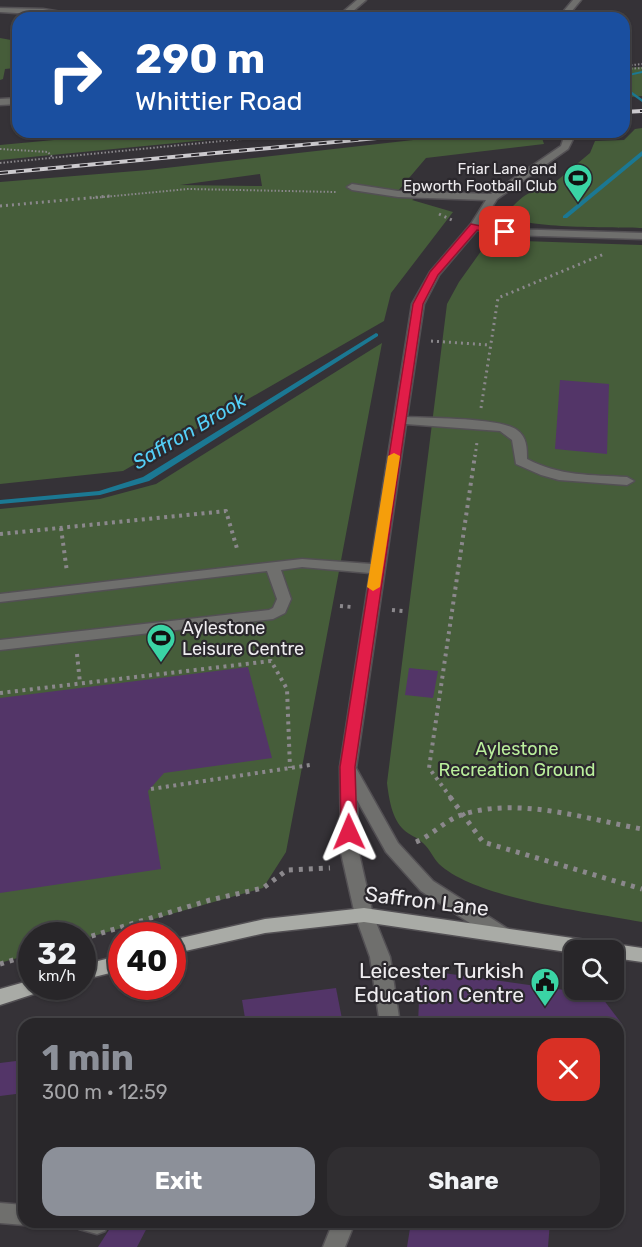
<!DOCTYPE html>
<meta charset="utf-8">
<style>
body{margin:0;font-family:Rubik,sans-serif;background:#302e31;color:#f1f3f6;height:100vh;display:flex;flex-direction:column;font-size:22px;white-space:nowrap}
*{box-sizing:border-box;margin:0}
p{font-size:20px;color:#a5a5a8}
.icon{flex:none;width:33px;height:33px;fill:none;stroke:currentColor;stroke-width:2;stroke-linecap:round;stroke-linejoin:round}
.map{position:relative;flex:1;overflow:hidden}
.sheet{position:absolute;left:18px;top:1018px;width:606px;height:210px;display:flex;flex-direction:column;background:#282629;border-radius:18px;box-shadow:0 2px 4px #0004,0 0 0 2px #444346}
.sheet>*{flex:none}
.banner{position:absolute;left:12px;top:12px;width:618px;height:126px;border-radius:18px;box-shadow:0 2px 4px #0004,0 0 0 2px #444346;background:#1a4fa0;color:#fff;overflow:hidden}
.controls{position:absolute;left:564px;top:940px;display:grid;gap:12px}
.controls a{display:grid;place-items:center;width:60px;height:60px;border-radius:12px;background:#282629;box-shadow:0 2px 4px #0004,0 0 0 2px #444346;font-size:30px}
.speed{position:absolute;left:18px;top:922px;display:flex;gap:12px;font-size:30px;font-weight:700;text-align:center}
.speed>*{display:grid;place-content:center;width:78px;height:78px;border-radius:50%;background:#282629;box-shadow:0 2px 4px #0004,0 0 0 2px #444346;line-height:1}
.speed small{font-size:15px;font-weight:400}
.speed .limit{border:9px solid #d22;background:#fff;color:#111}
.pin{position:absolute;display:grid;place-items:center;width:51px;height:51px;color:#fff;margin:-26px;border-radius:12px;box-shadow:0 3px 9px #0006}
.me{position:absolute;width:66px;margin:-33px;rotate:359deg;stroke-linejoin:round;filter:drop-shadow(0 0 4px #0008)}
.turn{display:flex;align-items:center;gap:21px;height:126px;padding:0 24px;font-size:27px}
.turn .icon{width:78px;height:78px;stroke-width:2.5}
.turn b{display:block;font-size:42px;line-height:51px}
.round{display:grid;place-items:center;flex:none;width:63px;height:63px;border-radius:18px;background:#302e31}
.head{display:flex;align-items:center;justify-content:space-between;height:102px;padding:0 24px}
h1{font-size:36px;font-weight:700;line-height:45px;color:#8c9099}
.button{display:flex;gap:12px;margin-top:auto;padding:12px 24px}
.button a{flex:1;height:69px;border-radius:18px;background:#8c9099;color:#fff;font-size:24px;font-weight:700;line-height:69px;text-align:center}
.button a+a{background:#302e31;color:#f1f3f6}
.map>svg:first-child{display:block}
.green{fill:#465d3a;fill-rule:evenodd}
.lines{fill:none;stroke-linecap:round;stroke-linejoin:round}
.stream{fill:#1b7893;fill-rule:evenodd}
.building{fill:#533568}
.minor-casing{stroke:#535054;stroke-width:3}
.major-casing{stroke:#535054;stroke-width:3}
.path-far3{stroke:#8b888c;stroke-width:2;stroke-dasharray:1.5 2;stroke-linecap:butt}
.path-far2{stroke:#8b888c;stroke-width:3;stroke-dasharray:2 4;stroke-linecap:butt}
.path-far1{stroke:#8b888c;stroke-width:4;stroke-dasharray:3 4.5;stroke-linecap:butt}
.path{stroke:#8b888c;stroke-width:5;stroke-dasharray:4 6;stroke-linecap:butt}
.minor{fill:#6f6f6d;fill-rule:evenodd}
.major{fill:#a9aba6;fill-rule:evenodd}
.rail-casing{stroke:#cccace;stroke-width:4}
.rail{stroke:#2b282d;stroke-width:2;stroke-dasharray:8;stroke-linecap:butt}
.route{fill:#e11d48;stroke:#92132f;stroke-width:1.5}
.slow{fill:#f59e0b}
.labels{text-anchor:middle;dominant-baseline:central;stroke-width:4.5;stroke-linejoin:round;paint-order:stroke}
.far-poi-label{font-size:15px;fill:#eeecef;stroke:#2b282d;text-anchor:end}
.poi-label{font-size:18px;fill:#eeecef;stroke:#2b282d;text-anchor:start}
.park-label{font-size:18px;fill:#baef9c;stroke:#2b282d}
.water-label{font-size:20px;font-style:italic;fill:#54cff7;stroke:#2b282d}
.near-street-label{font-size:21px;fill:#eeecef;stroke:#2b282d}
.near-poi-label{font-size:21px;fill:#eeecef;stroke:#2b282d;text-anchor:end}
</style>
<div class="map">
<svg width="642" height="1247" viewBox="0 0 642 1247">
<rect width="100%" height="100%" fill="#353237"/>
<!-- green -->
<g class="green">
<path d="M18,37V71L15,68L5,69L3,79L0,80V38L11,40Z"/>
<path d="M642,67V96L629,97L624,93V68Z"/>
<path d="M642,128V228C619,227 522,229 510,216L509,210C520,199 530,188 547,189L590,153L595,141L624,140L635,129Z"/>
<path d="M140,132H291L0,160V145Z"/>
<path d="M484,132H540L544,144L426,158L398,191L470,193L464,198L418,197L412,200L453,212L391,293L384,321L123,471L0,484V182L148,170ZM260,174L262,186L179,185H180Z"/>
<path d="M489,240L642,245V922C591,912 476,899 439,864C433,858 430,849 423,843C417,837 409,835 404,830C392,819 389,799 387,783L447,304L459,282Z"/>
<path d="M382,343L286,852L263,888L83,939L82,936H32L31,954L0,963V509L100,499L156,484Z"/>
</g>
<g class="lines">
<!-- stream -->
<g class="stream">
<path d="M642,71V73L624,77V75Z"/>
<path d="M624,86L642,99V102L624,89Z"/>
<path d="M642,151V156L567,218H563V216Z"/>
<path d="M376,333L378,334V336L149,481L100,495L0,504V500L99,491L143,477Z"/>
</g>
</g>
<!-- building -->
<g class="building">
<path d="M560,380L609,384L607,454L555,449Z"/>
<path d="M248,667L272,758L164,773L148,791L161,869L0,893V698Z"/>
<path d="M409,668L438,671L433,698L405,695Z"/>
<path d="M429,971L600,995L622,1024H418L420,977Z"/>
<path d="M336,988L343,1024H246L242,1000Z"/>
<path d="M24,1060V1093L0,1096V1063Z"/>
<path d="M114,1222H150L137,1247H98Z"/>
<path d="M411,1222H550L548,1247H407Z"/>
</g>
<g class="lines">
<!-- minor casing -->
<g class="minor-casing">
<g id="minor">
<path d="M357,0H366L345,18H336Z"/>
<path d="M573,0H581L566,18H558Z"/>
<path d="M0,8L43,9L97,18L0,12Z"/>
<path d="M18,98V104L0,105V99Z"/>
<path d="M561,132H571L574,137L568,149L497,199L481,224L505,229L642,233V239L505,235L477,230L439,275L424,304L407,417C430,418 502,418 517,430C527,437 527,448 527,459C559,476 592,475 627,477L634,481L627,485L559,480L541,475L516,464L512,440L500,431L406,424L356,768L398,843L433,881L508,929L510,934L508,939L501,941L494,939L421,891L386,852L357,800L359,853L373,915L390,957L400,1024H380L370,957L355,915L341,853L340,767L370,573L302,567L281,570L291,599L285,613L273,619L0,650V640L269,610L273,608L277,599L267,571L0,602V594L302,559L371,564L412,304L430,272L471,224L486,200L398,197L352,190L347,187L352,184L398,191L491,194L561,146L564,137Z"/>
<path d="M0,1203L24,1205V1222H31L24,1225L0,1223Z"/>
<path d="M76,1222H107L108,1224L105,1231L97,1234L79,1229Z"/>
<path d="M333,1222H355L345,1247H323Z"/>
</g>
</g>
<!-- major casing -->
<g class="major-casing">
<g id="major">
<path d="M364,908L642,948V962L614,958V951L574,953L364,922L265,933L172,954V940L265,919Z"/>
<path d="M122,955V970L82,980V965Z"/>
<path d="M32,980V987H43L40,992L0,1005V989Z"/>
</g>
</g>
<!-- path-far3 -->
<g class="path-far3">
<path d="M624,66L642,64"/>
<path d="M624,69L642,68"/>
<path d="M0,149L48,152L53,158"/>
<path d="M0,163L272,136"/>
<path d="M93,198L188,189L336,192"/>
</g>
<!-- path-far2 -->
<g class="path-far2">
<path d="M0,206L110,196"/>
<path d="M439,214L452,220"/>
<path d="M431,341L490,345"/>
<path d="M481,408L498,298L604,254"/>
<path d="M475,457L477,442"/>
</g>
<!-- path-far1 -->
<g class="path-far1">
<path d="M61,528L67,572"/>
<path d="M0,534L226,511L238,552"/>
<path d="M340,606L352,607"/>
<path d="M392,610L403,611"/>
<path d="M77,654L80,683"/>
<path d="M0,693L271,661L287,689L290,768"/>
<path d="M151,789L310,765"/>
<path d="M451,798L429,768L475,455"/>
</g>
<!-- path -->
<g class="path">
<path d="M450,797L483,842L642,889"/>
<path d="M416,842C433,835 446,819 464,814C520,797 586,819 642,829"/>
<path d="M82,939L210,900L263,888L287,870L330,868"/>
<path d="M0,964L32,954"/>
</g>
<!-- minor -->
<use href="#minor" class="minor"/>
<!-- major -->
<use href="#major" class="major"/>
<!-- rail casing -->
<g class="rail-casing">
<g id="rail">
<path d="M624,112L642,111"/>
<path d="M0,173L441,132"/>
</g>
</g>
<!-- rail -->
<use href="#rail" class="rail"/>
</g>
<!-- route -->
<path class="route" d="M471,224L510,232L505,235L477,230L438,275L423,304L355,767L357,832L349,837L341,832L340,767L413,304L430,272Z"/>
<!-- slow -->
<path class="slow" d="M394,453L400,456L380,587L373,591L367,587L388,456Z"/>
<!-- icons -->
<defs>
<g id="stadium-pin" transform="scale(1.5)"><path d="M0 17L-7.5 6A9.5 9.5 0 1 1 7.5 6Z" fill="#3ad4a5" stroke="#2b282d"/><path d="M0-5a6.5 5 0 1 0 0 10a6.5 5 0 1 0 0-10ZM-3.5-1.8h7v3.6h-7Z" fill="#111"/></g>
<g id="civic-pin" transform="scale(1.5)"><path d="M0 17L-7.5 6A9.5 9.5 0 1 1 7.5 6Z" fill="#3ad4a5" stroke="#2b282d"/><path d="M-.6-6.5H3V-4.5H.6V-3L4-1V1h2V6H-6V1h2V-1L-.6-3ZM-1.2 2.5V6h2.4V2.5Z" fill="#111"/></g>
</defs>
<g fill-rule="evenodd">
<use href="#stadium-pin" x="578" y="178"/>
<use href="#stadium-pin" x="161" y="638"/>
<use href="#civic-pin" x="545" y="982"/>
</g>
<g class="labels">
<!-- far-poi labels -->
<g class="far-poi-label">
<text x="557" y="169">Friar Lane and<tspan x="557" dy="17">Epworth Football Club</tspan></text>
</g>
<!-- poi labels -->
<g class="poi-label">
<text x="182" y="628">Aylestone<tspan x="182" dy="21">Leisure Centre</tspan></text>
</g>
<!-- park labels -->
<g class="park-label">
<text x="517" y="749">Aylestone<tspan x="517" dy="21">Recreation Ground</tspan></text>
</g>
<!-- water labels -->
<g class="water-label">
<text transform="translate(189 431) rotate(-31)">Saffron Brook</text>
</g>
<!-- near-street labels -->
<g class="near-street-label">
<text transform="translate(427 901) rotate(7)">Saffron Lane</text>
</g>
<!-- near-poi labels -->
<g class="near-poi-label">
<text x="524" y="970">Leicester Turkish<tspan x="524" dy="24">Education Centre</tspan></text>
</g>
</g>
</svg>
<div class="controls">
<a><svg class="icon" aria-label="search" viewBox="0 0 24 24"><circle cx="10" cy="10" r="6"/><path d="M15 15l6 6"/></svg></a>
</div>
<div class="speed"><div>32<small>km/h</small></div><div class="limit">40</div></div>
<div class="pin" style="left:505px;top:232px;background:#d93025"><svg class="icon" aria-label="arrive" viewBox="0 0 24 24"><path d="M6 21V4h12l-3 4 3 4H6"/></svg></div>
<svg class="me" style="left:349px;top:832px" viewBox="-20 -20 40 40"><path d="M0-17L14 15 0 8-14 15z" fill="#e11d48" stroke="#fff" stroke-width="4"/></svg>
<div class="banner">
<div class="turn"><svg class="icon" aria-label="right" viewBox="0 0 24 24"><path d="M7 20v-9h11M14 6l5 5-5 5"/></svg><div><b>290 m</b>Whittier Road</div></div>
</div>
<section class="sheet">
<div class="head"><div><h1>1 min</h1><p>300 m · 12:59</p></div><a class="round" style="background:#d93025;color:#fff"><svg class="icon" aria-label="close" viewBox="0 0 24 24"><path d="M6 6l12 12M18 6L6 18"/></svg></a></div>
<div class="button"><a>Exit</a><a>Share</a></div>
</section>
</div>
